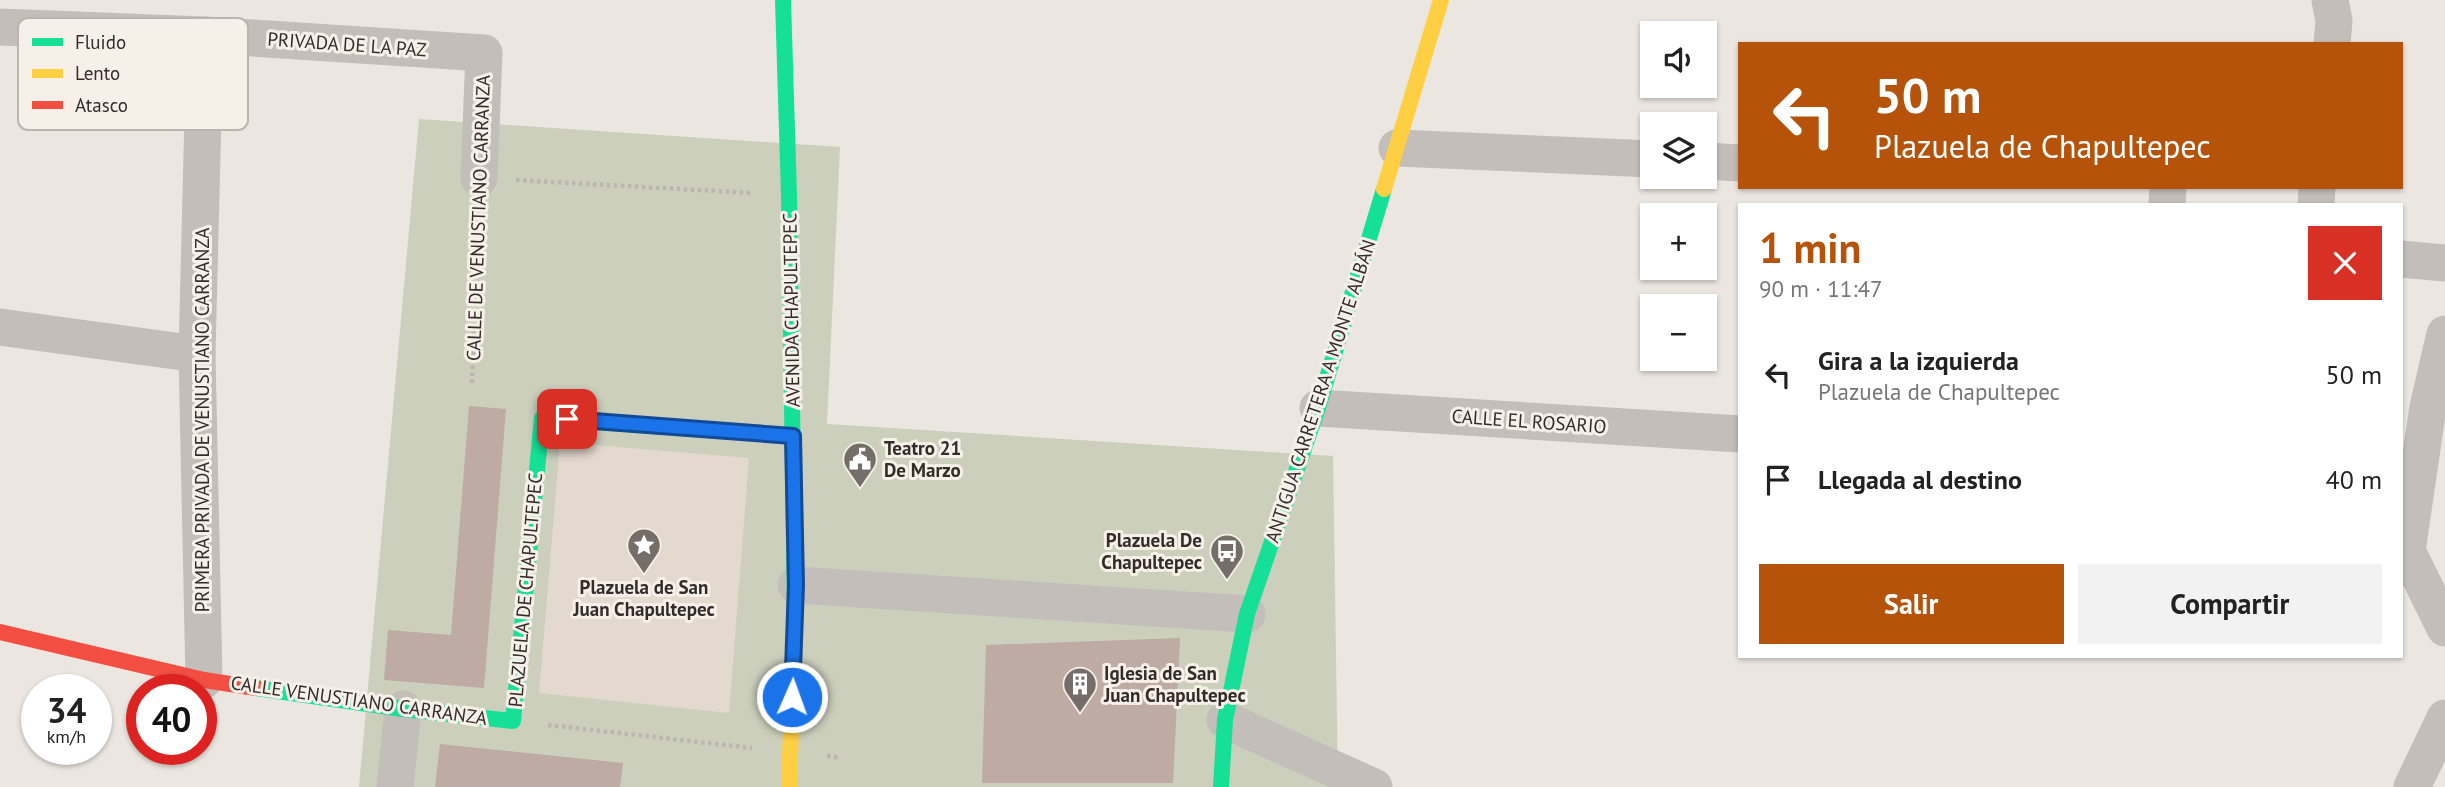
<!DOCTYPE html>
<html lang="es">
<meta charset="utf-8">
<style>
body{margin:0;font-family:"PT Sans",sans-serif;background:#f2f2f2;color:#222;height:100vh;display:flex;flex-direction:column;font-size:26px;white-space:nowrap}
*{box-sizing:border-box;margin:0}
p{font-size:23px;color:#767676}
.icon{flex:none;width:38px;height:38px;fill:none;stroke:currentColor;stroke-width:2;stroke-linecap:round;stroke-linejoin:round}
.map{position:relative;flex:1;overflow:hidden}
.side{position:absolute;left:1738px;top:203px;width:665px;height:455px;display:flex;flex-direction:column;background:#fff;border-radius:0px;box-shadow:0 2px 5px #0004}
.side>*{flex:none}
.banner{position:absolute;left:1738px;top:42px;width:665px;height:147px;border-radius:0px;box-shadow:0 2px 5px #0004;background:#b45309;color:#fff;overflow:hidden}
.fabs{position:absolute;left:1640px;top:21px;display:grid;gap:14px}
.fabs a{display:grid;place-items:center;width:77px;height:77px;border-radius:0px;background:#fff;box-shadow:0 2px 5px #0004;font-size:35px}
.speed{position:absolute;left:21px;top:674px;display:flex;gap:14px;font-size:35px;font-weight:700;text-align:center}
.speed>*{display:grid;place-content:center;width:91px;height:91px;border-radius:50%;background:#fff;box-shadow:0 2px 5px #0004;line-height:1}
.speed small{font-size:18px;font-weight:400}
.speed .limit{border:10px solid #d22;background:#fff;color:#111}
.pin{position:absolute;display:grid;place-items:center;width:60px;height:60px;color:#fff;margin:-30px;border-radius:14px;box-shadow:0 4px 10px #0006}
.me{position:absolute;width:77px;margin:-38px;rotate:2deg;stroke-linejoin:round;filter:drop-shadow(0 0 5px #0008)}
.turn{display:flex;align-items:center;gap:24px;height:147px;padding:0 21px;font-size:32px}
.turn .icon{width:91px;height:91px;stroke-width:2.5}
.turn b{display:block;font-size:49px;line-height:60px}
.round{display:grid;place-items:center;flex:none;width:74px;height:74px;border-radius:0px;background:#f2f2f2}
.overview{display:flex;align-items:center;justify-content:space-between;height:119px;padding:0 21px}
h1{font-size:42px;font-weight:800;line-height:52px;color:#b45309}
.cta{display:flex;gap:14px;margin-top:auto;padding:14px 21px}
.cta a{flex:1;height:80px;border-radius:0px;background:#b45309;color:#fff;font-size:28px;font-weight:800;line-height:80px;text-align:center}
.cta a+a{background:#f2f2f2;color:#222}
ul{padding:0;list-style:none}
li{display:flex;align-items:center;gap:21px;height:105px;padding:0 21px}
li div{flex:1}
li b{display:block;font-size:26px}
li em{font-style:normal}
.map>svg:first-child{display:block}
.green{fill:#cccfbc}
.plaza{fill:#e4d9ce}
.building{fill:#bdaba4}
.lines{fill:none;stroke-linecap:round;stroke-linejoin:round}
.path{stroke:#bcb6b2;stroke-width:4.5;stroke-dasharray:3.5 3.5;stroke-linecap:butt}
.street{stroke:#c3beba;stroke-width:37}
.fast{stroke:#16e098;stroke-width:16}
.slow{stroke:#ffcf43;stroke-width:16}
.jam{stroke:#f24e42;stroke-width:16}
.route-casing{stroke:#114b97;stroke-width:18}
.route{stroke:#1a73e8;stroke-width:12}
.labels{text-anchor:middle;dominant-baseline:central;stroke-width:6;stroke-linejoin:round;paint-order:stroke}
.street-label{font-size:19px;fill:#342c28;stroke:#f7f0e8}
.poi-label{font-size:19px;font-weight:bold;fill:#342c28;stroke:#f7f0e8;text-anchor:start}
.key{fill:#f7f0e8;stroke:#bcb5ae;stroke-width:2}
.key-label{font-size:19px;fill:#342c28}
</style>
<div class="map">
<svg width="2445" height="787" viewBox="0 0 2445 787">
<rect width="100%" height="100%" fill="#ebe6e0"/>
<!-- green -->
<path class="green" d="M419,119L840,147L827,424L1333,456L1338,787H359Z"/>
<!-- plaza -->
<path class="plaza" d="M560,442L749,458L729,713L539,693Z"/>
<!-- building -->
<g class="building">
<path d="M469,406L506,409L484,688L384,680L388,630L451,635Z"/>
<path d="M1180,638L1173,783H982L986,645Z"/>
<path d="M440,744L623,763L620,787H435Z"/>
</g>
<g class="lines">
<!-- path -->
<g class="path">
<path d="M516,180L752,193"/>
<path d="M472,383L478,212"/>
<path d="M548,725L752,748"/>
<path d="M827,756L840,758"/>
</g>
<!-- street -->
<g class="street">
<path d="M2330,0L2334,21L2332,44"/>
<path d="M0,27L205,35L484,53L479,178"/>
<path d="M1397,148L1652,159"/>
<path d="M1704,161L1740,163"/>
<path d="M2167,205L2168,187"/>
<path d="M2316,205L2317,187"/>
<path d="M2401,259L2445,263"/>
<path d="M0,327L197,354"/>
<path d="M2445,334L2428,407L2407,551L2445,628"/>
<path d="M1318,408L1740,434"/>
<path d="M796,585L1247,614"/>
<path d="M204,680L197,354L205,35"/>
<path d="M1225,720L1374,787"/>
<path d="M395,787L403,709"/>
<path d="M2412,787L2445,718"/>
</g>
<!-- fast -->
<g class="fast">
<path d="M783,0L789,195L795,613"/>
<path d="M256,688L403,709L513,721L542,418L793,436"/>
<path d="M1221,787L1225,720L1247,614L1318,408L1384,189"/>
</g>
<!-- slow -->
<g class="slow">
<path d="M1384,189L1441,0"/>
<path d="M789,787L795,613"/>
</g>
<!-- jam -->
<path class="jam" d="M0,632L204,680L256,688"/>
</g>
<g class="lines">
<!-- route casing -->
<g class="route-casing">
<path id="route" d="M567,419L793,436L796,585L792,697"/>
</g>
<!-- route -->
<use href="#route" class="route"/>
</g>
<!-- icons -->
<defs>
<g id="civic-pin" transform="scale(1.75)"><path d="M0 17L-7.5 6A9.5 9.5 0 1 1 7.5 6Z" fill="#746d68" stroke="#f7f0e8"/><path d="M-.6-6.5H3V-4.5H.6V-3L4-1V1h2V6H-6V1h2V-1L-.6-3ZM-1.2 2.5V6h2.4V2.5Z" fill="#fff"/></g>
<g id="sight-pin" transform="scale(1.75)"><path d="M0 17L-7.5 6A9.5 9.5 0 1 1 7.5 6Z" fill="#746d68" stroke="#f7f0e8"/><path d="M0-6L1.8-2.2L6-1.7L2.9 1.2L3.7 5.4L0 3.3L-3.7 5.4L-2.9 1.2L-6-1.7L-1.8-2.2Z" fill="#fff"/></g>
<g id="bus-pin" transform="scale(1.75)"><path d="M0 17L-7.5 6A9.5 9.5 0 1 1 7.5 6Z" fill="#746d68" stroke="#f7f0e8"/><path d="M-5-6H5V4H4V6H2V4H-2V6H-4V4H-5ZM-3.5-4V0h7V-4ZM-3.5 1.2v1.5H-2V1.2ZM2 1.2v1.5H3.5V1.2Z" fill="#fff"/></g>
<g id="building-pin" transform="scale(1.75)"><path d="M0 17L-7.5 6A9.5 9.5 0 1 1 7.5 6Z" fill="#746d68" stroke="#f7f0e8"/><path d="M-4-6H4V6H1V3H-1V6H-4ZM-2.5-4.3h1.7v1.8h-1.7ZM.8-4.3h1.7v1.8H.8ZM-2.5-1h1.7V.8h-1.7ZM.8-1h1.7V.8H.8Z" fill="#fff"/></g>
</defs>
<g fill-rule="evenodd">
<use href="#civic-pin" x="860" y="459"/>
<use href="#sight-pin" x="644" y="545"/>
<use href="#bus-pin" x="1227" y="551"/>
<use href="#building-pin" x="1080" y="684"/>
</g>
<g class="labels">
<!-- street labels -->
<g class="street-label">
<text transform="translate(347 44) rotate(4)">PRIVADA DE LA PAZ</text>
<text transform="translate(478 218) rotate(-88)">CALLE DE VENUSTIANO CARRANZA</text>
<text transform="translate(791 310) rotate(-91)">AVENIDA CHAPULTEPEC</text>
<text transform="translate(1320 391) rotate(-72)">ANTIGUA CARRETERA A MONTE ALBÁN</text>
<text transform="translate(202 420) rotate(-90)">PRIMERA PRIVADA DE VENUSTIANO CARRANZA</text>
<text transform="translate(1529 421) rotate(4)">CALLE EL ROSARIO</text>
<text transform="translate(525 590) rotate(-85)">PLAZUELA DE CHAPULTEPEC</text>
<text transform="translate(359 700) rotate(8)">CALLE VENUSTIANO CARRANZA</text>
</g>
<!-- poi labels -->
<g class="poi-label">
<text x="884" y="448">Teatro 21<tspan x="884" dy="22">De Marzo</tspan></text>
<text x="1202" y="540" text-anchor="end">Plazuela De<tspan x="1202" dy="22">Chapultepec</tspan></text>
<text x="644" y="587" text-anchor="middle">Plazuela de San<tspan x="644" dy="22">Juan Chapultepec</tspan></text>
<text x="1104" y="673">Iglesia de San<tspan x="1104" dy="22">Juan Chapultepec</tspan></text>
</g>
</g>
<!-- legend -->
<rect x="18" y="18" width="230" height="112" rx="10" class="key"/>
<rect x="32" y="38" width="31" height="8" fill="#16e098"/>
<rect x="32" y="69" width="31" height="9" fill="#ffcf43"/>
<rect x="32" y="101" width="31" height="8" fill="#f24e42"/>
<g class="key-label">
<text x="75" y="49">Fluido</text>
<text x="75" y="80">Lento</text>
<text x="75" y="112">Atasco</text>
</g>
</svg>
<div class="fabs">
<a><svg class="icon" aria-label="sound" viewBox="0 0 24 24"><path d="M4 9h4l5-4v14l-5-4H4zM17 9q2 3 0 6"/></svg></a>
<a><svg class="icon" aria-label="layers" viewBox="0 0 24 24"><path d="M12 4l9 5-9 5-9-5zM3 14l9 5 9-5"/></svg></a>
<a>+</a>
<a>−</a>
</div>
<div class="speed"><div>34<small>km/h</small></div><div class="limit">40</div></div>
<div class="pin" style="left:567px;top:419px;background:#d93025"><svg class="icon" aria-label="arrive" viewBox="0 0 24 24"><path d="M6 21V4h12l-3 4 3 4H6"/></svg></div>
<svg class="me" style="left:792px;top:697px" viewBox="-20 -20 40 40"><circle r="17" fill="#1a73e8" stroke="#fff" stroke-width="3"/><path d="M0-11L8 9 0 5-8 9z" fill="#fff"/></svg>
<div class="banner">
<div class="turn"><svg class="icon" aria-label="left" viewBox="0 0 24 24"><path d="M17 20v-9H6M10 6l-5 5 5 5"/></svg><div><b>50 m</b>Plazuela de Chapultepec</div></div>
</div>
<section class="side">
<div class="overview"><div><h1>1 min</h1><p>90 m · 11:47</p></div><a class="round" style="background:#d93025;color:#fff"><svg class="icon" aria-label="close" viewBox="0 0 24 24"><path d="M6 6l12 12M18 6L6 18"/></svg></a></div>
<ul>
<li><svg class="icon" aria-label="left" viewBox="0 0 24 24"><path d="M17 20v-9H6M10 6l-5 5 5 5"/></svg><div><b>Gira a la izquierda</b><p>Plazuela de Chapultepec</p></div><em>50 m</em></li>
<li><svg class="icon" aria-label="arrive" viewBox="0 0 24 24"><path d="M6 21V4h12l-3 4 3 4H6"/></svg><div><b>Llegada al destino</b></div><em>40 m</em></li>
</ul>
<div class="cta"><a>Salir</a><a>Compartir</a></div>
</section>
</div>
